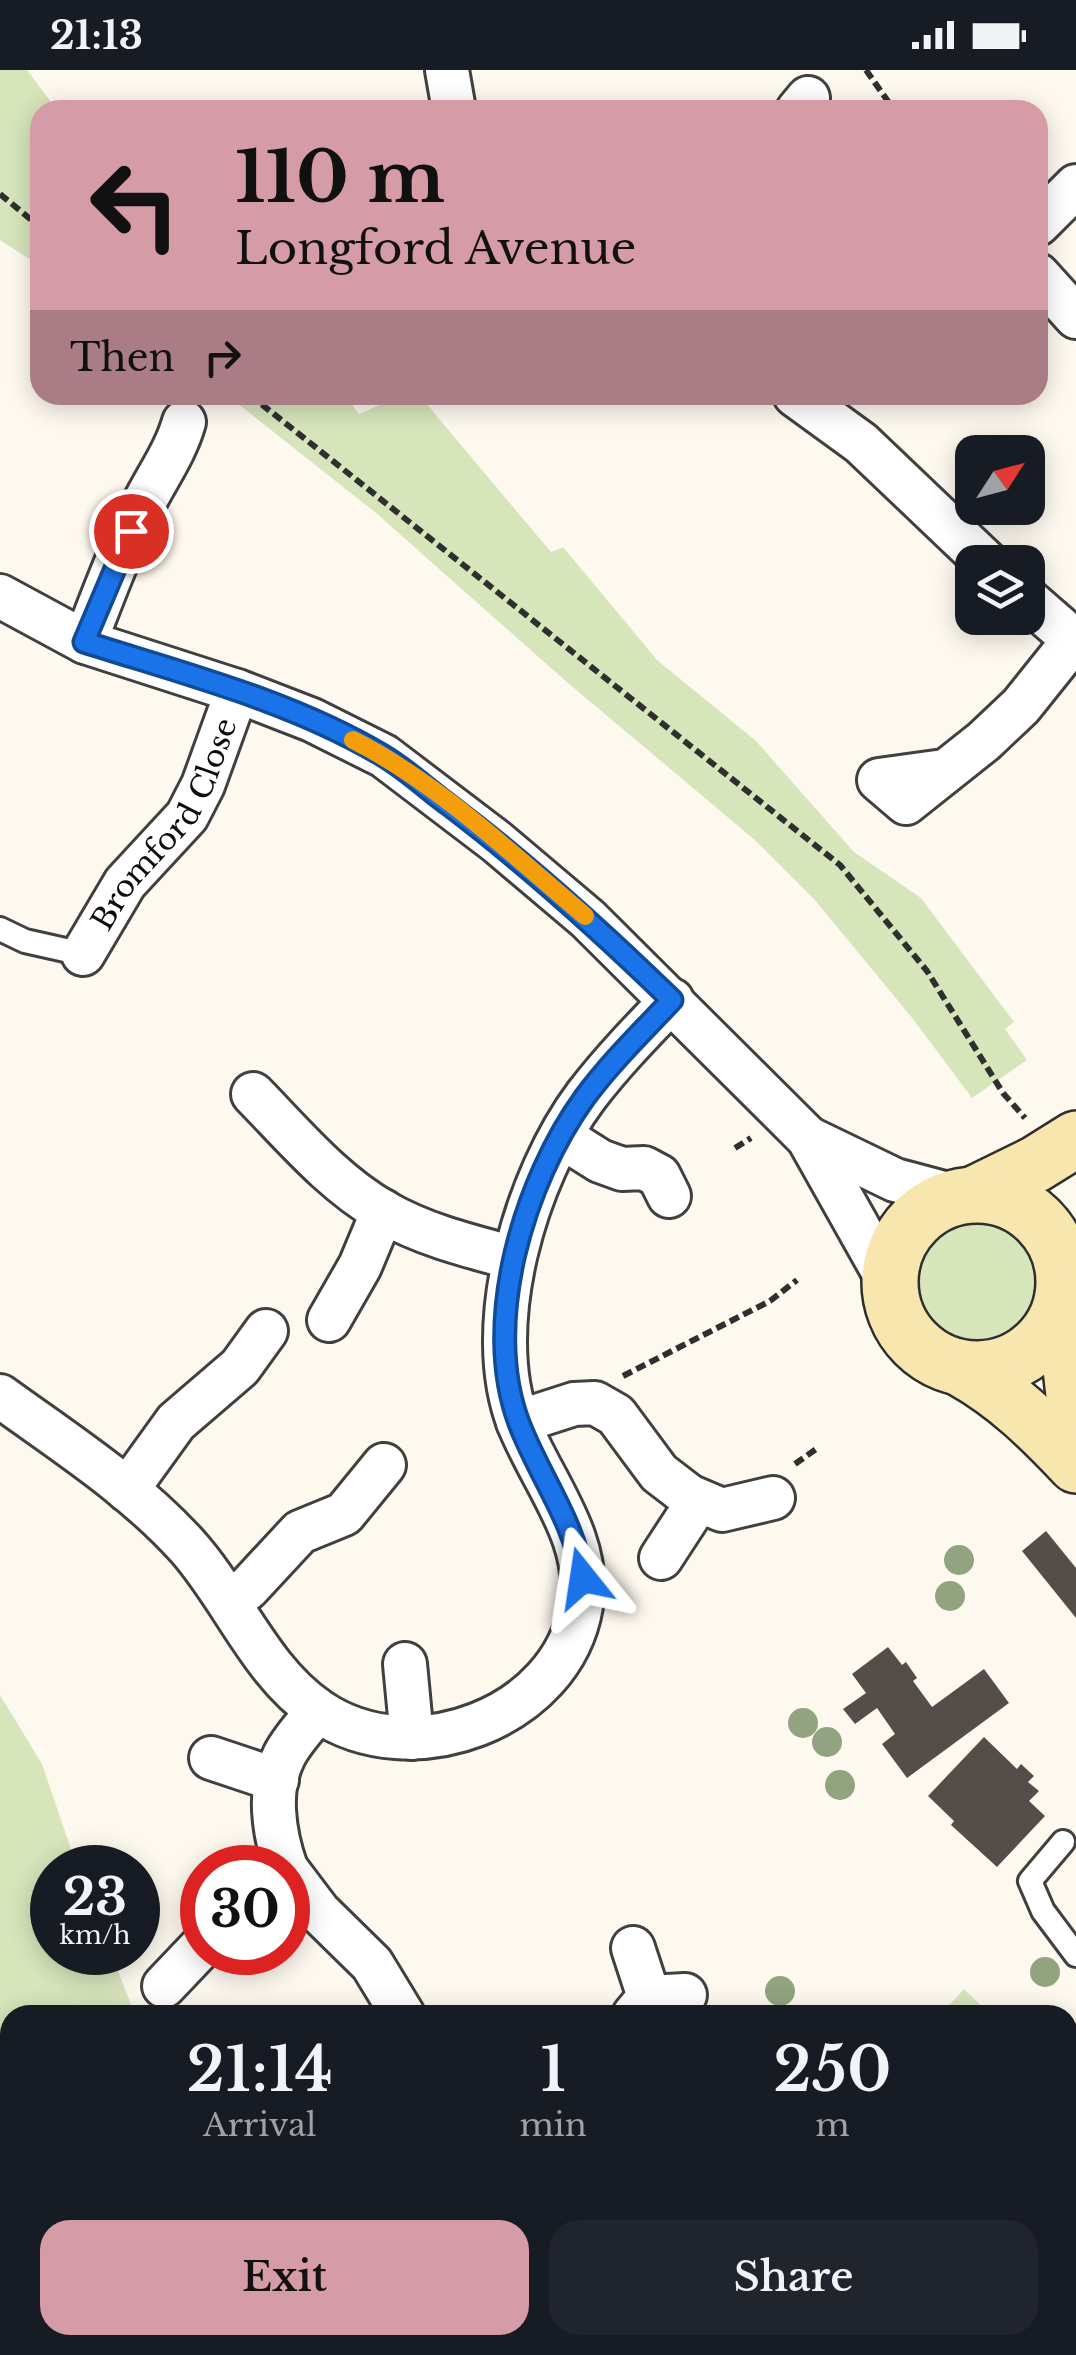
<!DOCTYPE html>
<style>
body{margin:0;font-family:"Libre Baskerville",serif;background:#20242c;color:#f1f3f6;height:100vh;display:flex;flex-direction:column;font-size:38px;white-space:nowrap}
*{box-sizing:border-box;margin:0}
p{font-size:32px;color:#9ea1a6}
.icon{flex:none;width:55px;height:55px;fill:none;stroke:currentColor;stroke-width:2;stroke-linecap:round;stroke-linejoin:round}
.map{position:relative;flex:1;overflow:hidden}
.drawer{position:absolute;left:0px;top:1935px;width:1078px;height:350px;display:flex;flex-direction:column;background:#171b24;border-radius:30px 30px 0 0;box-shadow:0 5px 25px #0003}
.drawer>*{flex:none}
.hud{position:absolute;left:30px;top:30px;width:1018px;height:305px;border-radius:30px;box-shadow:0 5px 25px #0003;background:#d59ca8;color:#111;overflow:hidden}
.needle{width:65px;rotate:54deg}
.buttons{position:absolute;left:955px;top:365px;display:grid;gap:20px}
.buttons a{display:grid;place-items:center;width:90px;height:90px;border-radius:20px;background:#171b24;box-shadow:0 5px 25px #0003;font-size:50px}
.speed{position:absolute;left:30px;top:1775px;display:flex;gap:20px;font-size:50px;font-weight:700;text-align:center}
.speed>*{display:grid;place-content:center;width:130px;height:130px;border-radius:50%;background:#171b24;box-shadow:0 5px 25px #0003;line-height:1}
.speed small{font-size:25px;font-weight:400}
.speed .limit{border:15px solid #d22;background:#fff;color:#111}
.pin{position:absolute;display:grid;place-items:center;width:85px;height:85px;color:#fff;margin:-42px;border:5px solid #fff;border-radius:50%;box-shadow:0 2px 10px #0007}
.me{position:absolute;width:110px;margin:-55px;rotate:345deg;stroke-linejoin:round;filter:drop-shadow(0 0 8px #0008)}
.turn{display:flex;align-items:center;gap:35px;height:210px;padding:0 40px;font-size:45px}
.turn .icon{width:130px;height:130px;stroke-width:2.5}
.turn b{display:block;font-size:70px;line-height:85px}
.then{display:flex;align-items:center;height:95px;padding:0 40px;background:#0003;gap:20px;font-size:38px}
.eta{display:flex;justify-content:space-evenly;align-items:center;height:170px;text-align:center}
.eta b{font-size:60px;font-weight:600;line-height:70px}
.action{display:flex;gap:20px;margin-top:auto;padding:20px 40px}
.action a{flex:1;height:115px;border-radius:30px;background:#d59ca8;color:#111;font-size:40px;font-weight:600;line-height:115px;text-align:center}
.action a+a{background:#20242c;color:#f1f3f6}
.status{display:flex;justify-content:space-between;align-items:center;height:70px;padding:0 50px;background:#171b24;direction:ltr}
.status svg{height:28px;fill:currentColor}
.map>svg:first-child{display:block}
.green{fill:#d7e5bb}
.forest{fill:#bdd59c}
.building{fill:#554d4a}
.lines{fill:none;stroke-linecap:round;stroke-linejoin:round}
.lane-casing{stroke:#404040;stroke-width:28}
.street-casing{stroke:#404040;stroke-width:48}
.secondary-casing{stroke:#2f2f2f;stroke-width:60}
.highway-casing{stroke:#1e1e1e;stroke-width:60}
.path{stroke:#2f2f2f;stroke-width:6;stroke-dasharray:10 5;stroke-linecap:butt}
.lane{stroke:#fff;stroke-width:22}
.street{stroke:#fff;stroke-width:42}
.secondary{stroke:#f8e6af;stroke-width:55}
.highway{stroke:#e88e62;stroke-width:55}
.tree{fill:#91a47f}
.route-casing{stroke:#114b97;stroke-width:25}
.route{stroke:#1a73e8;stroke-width:18}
.slow{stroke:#f59e0b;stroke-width:18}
.labels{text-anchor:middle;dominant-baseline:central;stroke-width:10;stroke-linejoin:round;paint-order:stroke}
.street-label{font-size:30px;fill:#0d0d0d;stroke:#fff}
</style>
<div class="status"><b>21:13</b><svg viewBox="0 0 49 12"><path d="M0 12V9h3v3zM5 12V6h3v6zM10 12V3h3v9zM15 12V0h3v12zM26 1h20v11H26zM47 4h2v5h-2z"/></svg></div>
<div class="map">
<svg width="1076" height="2285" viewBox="0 0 1076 2285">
<rect width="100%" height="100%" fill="#fef9ef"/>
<!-- green -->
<g class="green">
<path d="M0,0H27L57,40H40V196L0,170Z"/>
<path d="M227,325H345L359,344L402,325H419L551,482L563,477L657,590L756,671L854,782L921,828L1014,952L1005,959L1027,990L972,1028L913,949L814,829L756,771L568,613L376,443Z"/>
<circle cx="977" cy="1212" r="60"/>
<path d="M0,1625L42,1694L77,1797L52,1798V1882L111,1883L135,1945H10V2007L0,1987Z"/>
<path d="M964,1919L991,1945H940Z"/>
<path d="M611,2275H873L862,2285H620Z"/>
</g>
<!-- forest -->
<path class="forest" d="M165,2275H301L306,2285H171Z"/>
<!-- building -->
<g class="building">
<path d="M1046,1461L1076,1498V1548L1022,1481Z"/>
<path d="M888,1577L902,1595L906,1592L917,1608L913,1611L932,1637L984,1599L1009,1633L907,1708L882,1674L895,1664L877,1638L855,1654L843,1639L866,1623L852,1604Z"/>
<path d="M984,1667L1017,1699L1021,1694L1034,1706L1028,1712L1039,1721L1029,1731L1045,1746L997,1797L951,1755L954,1751L928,1726Z"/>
<path d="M1068,1961L1076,1968V2008L1071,2013L1068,2010Z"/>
<path d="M1076,2049V2109L1068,2117V2057Z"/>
</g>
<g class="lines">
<!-- lane casing -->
<g class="lane-casing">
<g id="lane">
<path d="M0,859L25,871L83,884"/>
<path d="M1063,1772L1030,1811L1043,1841L1076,1885"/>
</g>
</g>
<!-- street casing -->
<g class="street-casing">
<g id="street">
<path d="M447,0L454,40"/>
<path d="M798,40L808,28"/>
<path d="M1038,154L1076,116"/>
<path d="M1038,205L1076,247"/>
<path d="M795,325L861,373L986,492"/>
<path d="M0,526L85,572L237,621L312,650L384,686L497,772L588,849L808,1068L889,1212"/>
<path d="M1028,530L1076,572"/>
<path d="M85,572C103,526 120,479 143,435C157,407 175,383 184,352"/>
<path d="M944,701L879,710L906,733L984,671L1021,636L1073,571"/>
<path id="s1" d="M83,884L125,813L187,746L203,715L237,621"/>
<path d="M253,1024C293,1065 333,1113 384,1142C424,1165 469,1176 514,1188"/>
<path d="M562,1067L600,1091L622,1099L644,1098L659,1106L669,1126"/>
<path d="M808,1068L895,1110L955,1126"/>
<path d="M329,1250L360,1196L383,1141"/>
<path d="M0,1326C65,1373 134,1417 188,1477C234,1529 260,1601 319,1641C411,1704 562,1649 581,1536C593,1470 542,1412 519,1354C481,1257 526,1106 586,1026C612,992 642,961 672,930"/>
<path d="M518,1352L574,1334L595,1333L616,1345L659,1403L689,1426L722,1440L773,1428"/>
<path d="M127,1420L176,1352L240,1297L266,1261"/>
<path d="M661,1488L691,1442L689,1426"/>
<path d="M230,1532L248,1518L300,1462L344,1444L384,1395"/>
<path d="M405,1594L412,1668"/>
<path d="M211,1688L277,1710"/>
<path d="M286,1798C274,1764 267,1720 284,1686C292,1670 307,1654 318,1641"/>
<path d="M288,1801L319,1842L372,1894L403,1945"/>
<path d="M633,1878L649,1927L634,1945"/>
<path d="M164,1916L202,1876"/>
<path d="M649,1927L685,1925"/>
<path d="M1068,2231L1076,2223"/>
<path d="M414,2275L416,2285"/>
<path d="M1020,2285L1028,2275"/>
</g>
</g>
<!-- secondary casing -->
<g class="secondary-casing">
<g id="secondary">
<path d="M975,1124L1036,1094L1076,1069"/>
<circle cx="977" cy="1212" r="87"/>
<path d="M1063,1227L1076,1343"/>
<path d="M962,1299C1007,1324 1041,1358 1076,1395"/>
</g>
</g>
<!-- highway casing -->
<g class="highway-casing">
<g id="highway">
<path d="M0,2070L10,2088"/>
<path d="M0,2210L10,2226"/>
<path d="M41,2275L48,2285"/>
<path d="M117,2275L123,2285"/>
</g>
</g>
<!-- path -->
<g class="path">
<path d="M866,0L894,40"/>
<path d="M0,124L40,157"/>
<path d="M250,325L840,795L927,901L1003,1023L1025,1048"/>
<path d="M735,1078L751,1068"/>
<path d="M623,1306L770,1231L797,1210"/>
<path d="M795,1394L819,1377"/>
</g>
<!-- lane -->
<use href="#lane" class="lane"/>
<!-- street -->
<use href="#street" class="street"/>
<!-- secondary -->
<use href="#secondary" class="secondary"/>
<!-- highway -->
<use href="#highway" class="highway"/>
</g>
<!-- trees -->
<g class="tree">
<circle cx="959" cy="1490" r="15"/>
<circle cx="950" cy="1526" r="15"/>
<circle cx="803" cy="1653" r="15"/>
<circle cx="827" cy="1672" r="15"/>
<circle cx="840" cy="1715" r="15"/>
<circle cx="1045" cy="1902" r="15"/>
<circle cx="780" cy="1921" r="15"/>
</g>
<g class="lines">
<!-- route casing -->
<g class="route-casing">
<path id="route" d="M131,461L84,572C185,604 291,631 382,685C406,699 427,719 449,735C528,795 601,861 672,930C642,962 611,992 585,1027C524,1111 481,1253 519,1353C539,1406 574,1450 583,1508"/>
</g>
<!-- route -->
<use href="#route" class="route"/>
<!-- slow -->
<path class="slow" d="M353,670C437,712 514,786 585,846"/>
</g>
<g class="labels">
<!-- street labels -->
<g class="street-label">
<text stroke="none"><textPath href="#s1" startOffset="155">Bromford Close</textPath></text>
</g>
</g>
</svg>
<div class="buttons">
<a><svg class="needle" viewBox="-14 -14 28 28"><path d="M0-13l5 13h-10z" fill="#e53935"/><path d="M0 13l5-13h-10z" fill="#9ea1a6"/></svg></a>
<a><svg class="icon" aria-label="layers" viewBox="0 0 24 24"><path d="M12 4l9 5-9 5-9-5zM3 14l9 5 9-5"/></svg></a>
</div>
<div class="speed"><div>23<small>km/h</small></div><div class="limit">30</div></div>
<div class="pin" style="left:131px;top:461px;background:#d93025"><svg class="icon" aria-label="arrive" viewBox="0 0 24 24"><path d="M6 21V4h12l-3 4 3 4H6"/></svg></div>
<svg class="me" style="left:583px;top:1508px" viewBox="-20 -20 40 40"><path d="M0-17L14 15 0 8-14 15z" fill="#1a73e8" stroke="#fff" stroke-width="4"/></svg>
<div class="hud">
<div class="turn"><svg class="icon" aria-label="left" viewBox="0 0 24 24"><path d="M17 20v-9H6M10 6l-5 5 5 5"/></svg><div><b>110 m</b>Longford Avenue</div></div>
<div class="then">Then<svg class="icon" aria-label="right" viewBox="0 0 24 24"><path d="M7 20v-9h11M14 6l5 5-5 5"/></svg></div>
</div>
<section class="drawer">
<div class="eta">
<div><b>21:14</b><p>Arrival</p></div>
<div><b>1</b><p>min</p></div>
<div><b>250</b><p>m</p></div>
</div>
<div class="action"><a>Exit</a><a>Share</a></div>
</section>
</div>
